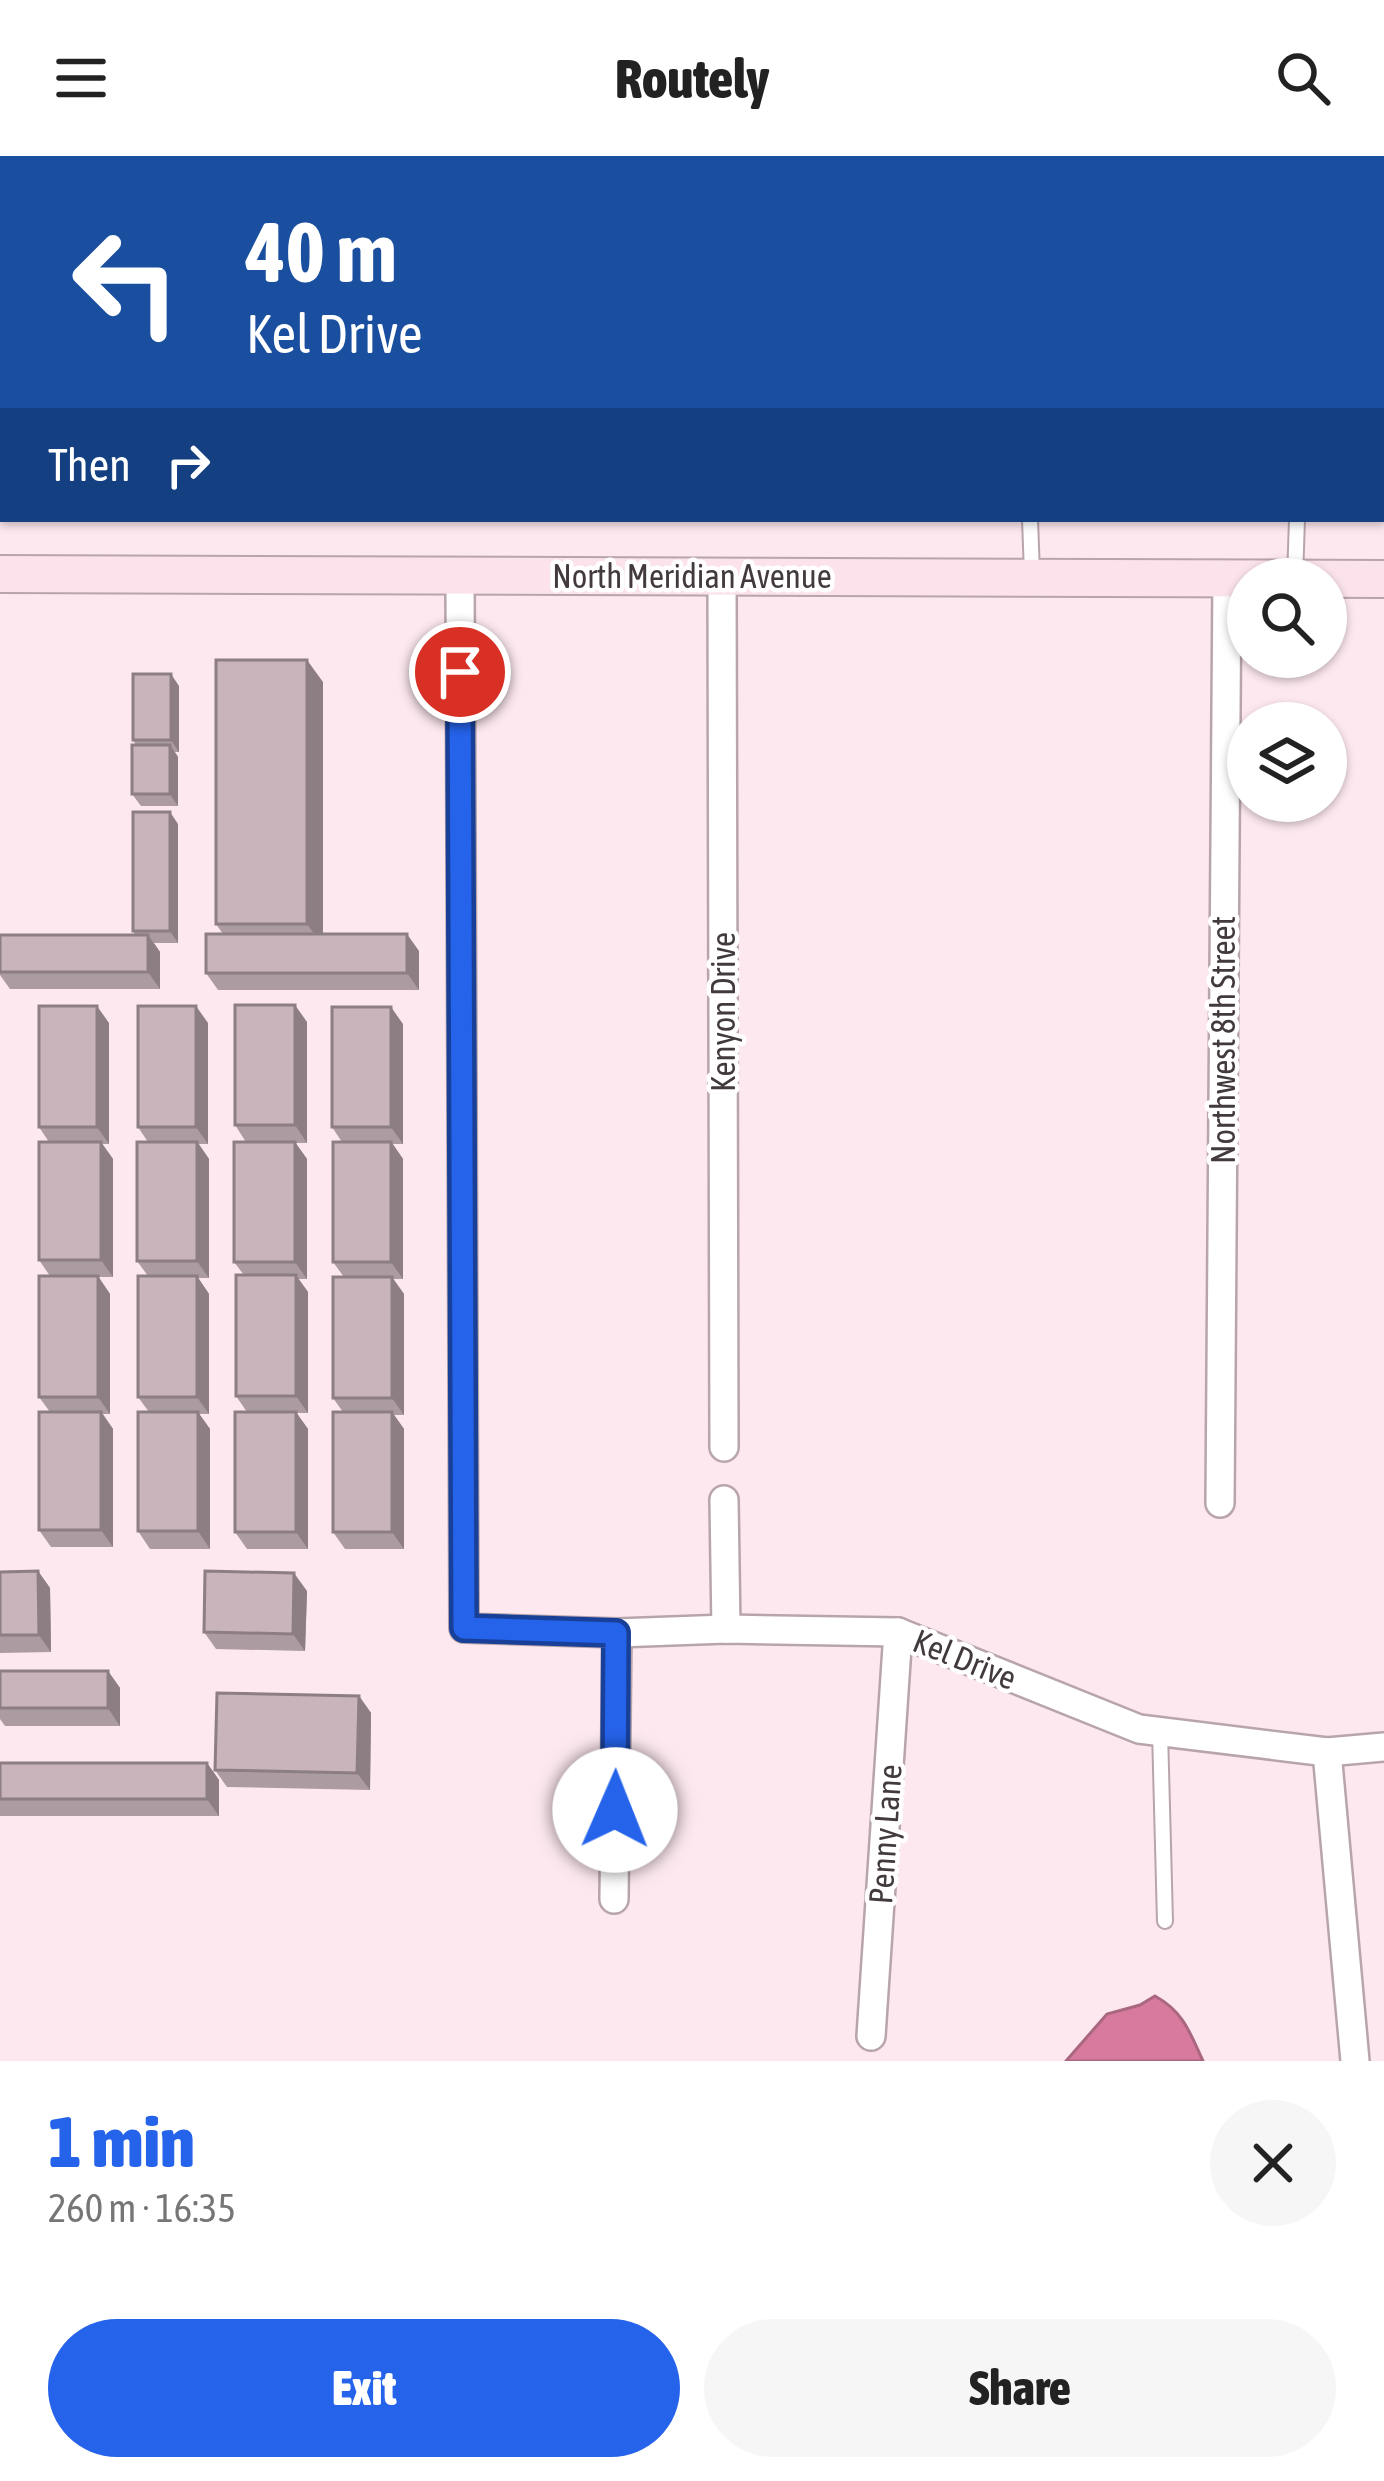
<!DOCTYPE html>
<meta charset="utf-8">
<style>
body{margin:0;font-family:"Asap Condensed",sans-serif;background:#f6f6f6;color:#222;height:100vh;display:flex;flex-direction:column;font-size:45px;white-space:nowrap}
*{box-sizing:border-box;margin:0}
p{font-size:39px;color:#767676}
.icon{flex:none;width:66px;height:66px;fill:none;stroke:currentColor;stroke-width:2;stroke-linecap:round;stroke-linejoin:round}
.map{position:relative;height:1905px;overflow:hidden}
.drawer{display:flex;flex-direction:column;background:#fff;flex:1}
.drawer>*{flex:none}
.guide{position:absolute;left:0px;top:0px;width:1386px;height:366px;box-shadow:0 3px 9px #0004;background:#1a4fa0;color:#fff;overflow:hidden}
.tools{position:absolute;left:1227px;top:402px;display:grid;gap:24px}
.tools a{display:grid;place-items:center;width:120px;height:120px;border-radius:50%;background:#fff;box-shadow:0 3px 9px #0004;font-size:60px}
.pin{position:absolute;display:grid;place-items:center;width:102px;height:102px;color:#fff;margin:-51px;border:6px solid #fff;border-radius:50%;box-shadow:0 3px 12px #0007}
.me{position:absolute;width:132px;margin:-66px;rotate:1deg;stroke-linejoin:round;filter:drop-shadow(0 0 9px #0008)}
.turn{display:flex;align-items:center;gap:42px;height:252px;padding:0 48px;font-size:54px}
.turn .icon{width:156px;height:156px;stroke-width:2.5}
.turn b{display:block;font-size:84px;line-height:102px}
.then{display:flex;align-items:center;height:114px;padding:0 48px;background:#0003;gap:24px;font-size:45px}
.round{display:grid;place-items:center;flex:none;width:126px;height:126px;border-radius:63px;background:#f6f6f6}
.summary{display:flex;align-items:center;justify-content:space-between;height:204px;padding:0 48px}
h1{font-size:72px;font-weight:800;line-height:90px;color:#2563eb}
.primary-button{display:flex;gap:24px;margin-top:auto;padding:24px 48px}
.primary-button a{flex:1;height:138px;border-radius:72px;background:#2563eb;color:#fff;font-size:48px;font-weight:800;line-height:138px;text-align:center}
.primary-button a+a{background:#f6f6f6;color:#222}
header{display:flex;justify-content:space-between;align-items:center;height:156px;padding:0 48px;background:#fff;font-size:54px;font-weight:800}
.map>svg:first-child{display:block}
.water{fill:#d77a9d;stroke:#aa6780;stroke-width:3}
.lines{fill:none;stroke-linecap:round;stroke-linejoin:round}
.lane-casing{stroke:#b8a5aa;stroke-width:18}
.street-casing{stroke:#b8a5aa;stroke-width:32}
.secondary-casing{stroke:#b8a5aa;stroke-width:40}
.lane{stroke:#fff;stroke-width:14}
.street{stroke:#fff;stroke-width:27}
.secondary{stroke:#fbe2eb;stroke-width:36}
.wall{fill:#ac9ba0}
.shaded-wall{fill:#8c7e82}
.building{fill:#c8b4ba;stroke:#8c7e82;stroke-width:3}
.route-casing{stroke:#184099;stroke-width:30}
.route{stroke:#2563eb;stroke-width:21}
.labels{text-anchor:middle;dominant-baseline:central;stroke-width:9;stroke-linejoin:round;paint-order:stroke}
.street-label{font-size:33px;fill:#423a3c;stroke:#fff}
</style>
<header><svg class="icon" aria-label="menu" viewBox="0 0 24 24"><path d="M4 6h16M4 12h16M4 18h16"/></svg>Routely<svg class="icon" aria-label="search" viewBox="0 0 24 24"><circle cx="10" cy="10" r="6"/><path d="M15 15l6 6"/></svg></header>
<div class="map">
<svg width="1384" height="1905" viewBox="0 0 1384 1905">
<rect width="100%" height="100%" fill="#fde8ef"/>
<!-- water -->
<path class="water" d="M1155,1840C1184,1856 1190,1877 1203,1905H1066L1107,1858L1140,1849Z"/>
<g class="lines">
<!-- lane casing -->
<g class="lane-casing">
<g id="lane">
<path d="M1030,363L1032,418"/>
<path d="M1295,422L1297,363"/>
<path d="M1160,1575L1165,1765"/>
</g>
</g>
<!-- street casing -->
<g class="street-casing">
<g id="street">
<path d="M460,420L464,1472L617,1477L726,1473L898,1476L1139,1573L1327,1596L1384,1591"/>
<path d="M722,420L724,1291"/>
<path d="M724,1344L726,1473"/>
<path d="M1220,1347L1227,422"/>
<path d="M1327,1596L1355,1905"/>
<path d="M614,1743L617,1477"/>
<path d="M871,1880L898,1476"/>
</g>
</g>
<!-- secondary casing -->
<g class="secondary-casing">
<path id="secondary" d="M0,418L1384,423"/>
</g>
<!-- lane -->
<use href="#lane" class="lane"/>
<!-- street -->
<use href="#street" class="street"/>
<!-- secondary -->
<use href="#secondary" class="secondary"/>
</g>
<!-- wall -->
<g class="wall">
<path d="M323,526V778L419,795V834H218L206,817L223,778L216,768Z"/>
<path d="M179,530V596H175L178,601V650H141L132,638L136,589L133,584Z"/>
<path d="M178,668V787H154L160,796V833H10L0,819V779H135L133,775Z"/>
<path d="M307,866V987H295L307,1003V1123H298L308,1136V1257H296L308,1273V1393H247L235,1376L247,1256L236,1240L244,1119L234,1106L246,986L235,969Z"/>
<path d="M109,867V988H102L113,1003V1121H98L110,1138V1258H103L113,1273V1391H51L39,1374L50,1256L39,1241L50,1120L39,1104L49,986L39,971Z"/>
<path d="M208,867V988H199L209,1003V1122H198L209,1138V1258H199L210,1273V1393H150L138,1375L149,1256L138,1241L148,1120L137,1105L148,986L138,971Z"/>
<path d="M403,868V988H393L403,1003V1123H393L404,1138V1259H394L404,1273V1393H345L333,1376L343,1256L333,1242L344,1121L333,1106L342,986L332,971Z"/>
<path d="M38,1415L50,1432L51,1496L0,1497V1416Z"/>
<path d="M307,1435L305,1495L216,1493L204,1476Z"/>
<path d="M0,1515H108L120,1532V1570H5L0,1563Z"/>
<path d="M359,1540L371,1557L370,1634L227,1631L215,1614Z"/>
<path d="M0,1607H207L219,1624V1660H0Z"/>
</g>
<!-- shaded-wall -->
<g class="shaded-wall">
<path d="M307,504L323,526V790L307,768Z"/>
<path d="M171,518L179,530V596L171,584Z"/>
<path d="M170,589L178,601V650L170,638Z"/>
<path d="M170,656L178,668V787L170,775Z"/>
<path d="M407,778L419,795V834L407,817Z"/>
<path d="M148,779L160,796V833L148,816Z"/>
<path d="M295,849L307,866V987L295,969Z"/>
<path d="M97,850L109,867V988L97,971Z"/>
<path d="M196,850L208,867V988L196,971Z"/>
<path d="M391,851L403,868V988L391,971Z"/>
<path d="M101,986L113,1003V1121L101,1104Z"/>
<path d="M197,986L209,1003V1122L197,1105Z"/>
<path d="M295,986L307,1003V1123L295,1106Z"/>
<path d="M391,986L403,1003V1123L391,1106Z"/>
<path d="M296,1119L308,1136V1257L296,1240Z"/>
<path d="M98,1120L110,1138V1258L98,1241Z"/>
<path d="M197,1120L209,1138V1258L197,1241Z"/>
<path d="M392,1121L404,1138V1259L392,1242Z"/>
<path d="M101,1256L113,1273V1391L101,1374Z"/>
<path d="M198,1256L210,1273V1393L198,1375Z"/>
<path d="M296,1256L308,1273V1393L296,1376Z"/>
<path d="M392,1256L404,1273V1393L392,1376Z"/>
<path d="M38,1415L50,1432L51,1496L39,1479Z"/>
<path d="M294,1417L307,1435L305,1495L293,1478Z"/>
<path d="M108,1515L120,1532V1570L108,1552Z"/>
<path d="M359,1540L371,1557L370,1634L357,1617Z"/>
<path d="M207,1607L219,1624V1660L207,1643Z"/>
</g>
<!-- building -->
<g class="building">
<rect x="216" y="504" width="91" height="264"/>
<rect x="133" y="518" width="38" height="66"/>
<rect x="132" y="589" width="38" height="49"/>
<rect x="133" y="656" width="37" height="119"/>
<rect x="206" y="778" width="201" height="39"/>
<rect x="0" y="779" width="148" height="37"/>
<rect x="235" y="849" width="60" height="120"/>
<rect x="39" y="850" width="58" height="121"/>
<rect x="138" y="850" width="58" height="121"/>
<rect x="332" y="851" width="59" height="120"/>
<rect x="39" y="986" width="62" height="118"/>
<rect x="137" y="986" width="60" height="119"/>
<rect x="234" y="986" width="61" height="120"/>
<rect x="333" y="986" width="58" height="120"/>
<rect x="236" y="1119" width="60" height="121"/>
<rect x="39" y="1120" width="59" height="121"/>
<rect x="138" y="1120" width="59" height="121"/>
<rect x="333" y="1121" width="59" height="121"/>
<rect x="39" y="1256" width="62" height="118"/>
<rect x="138" y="1256" width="60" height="119"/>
<rect x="235" y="1256" width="61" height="120"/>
<rect x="333" y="1256" width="59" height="120"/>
<path d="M38,1415L39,1479H0V1416Z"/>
<path d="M205,1415L294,1417L293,1478L204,1476Z"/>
<rect x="0" y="1515" width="108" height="37"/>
<path d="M217,1537L359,1540L357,1617L215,1614Z"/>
<rect x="0" y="1607" width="207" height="36"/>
</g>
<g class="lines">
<!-- route casing -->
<g class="route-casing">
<path id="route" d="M460,516L464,1472L616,1477L615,1654"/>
</g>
<!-- route -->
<use href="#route" class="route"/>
</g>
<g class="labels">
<!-- street labels -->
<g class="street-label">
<text x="692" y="420">North Meridian Avenue</text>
<text transform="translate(723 856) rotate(-90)">Kenyon Drive</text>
<text transform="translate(1223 884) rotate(-90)">Northwest 8th Street</text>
<text transform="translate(965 1503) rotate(22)">Kel Drive</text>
<text transform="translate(885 1678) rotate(-86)">Penny Lane</text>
</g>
</g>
</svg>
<div class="tools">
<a><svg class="icon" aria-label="search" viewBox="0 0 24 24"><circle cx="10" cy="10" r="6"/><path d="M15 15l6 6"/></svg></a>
<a><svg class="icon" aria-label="layers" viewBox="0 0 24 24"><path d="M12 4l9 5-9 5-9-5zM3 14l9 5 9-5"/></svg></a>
</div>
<div class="pin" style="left:460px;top:516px;background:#d93025"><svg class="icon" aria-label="arrive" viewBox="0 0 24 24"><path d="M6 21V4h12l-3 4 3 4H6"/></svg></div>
<svg class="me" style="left:615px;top:1654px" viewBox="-20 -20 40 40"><circle r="19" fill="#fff"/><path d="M0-13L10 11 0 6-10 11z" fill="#2563eb"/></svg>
<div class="guide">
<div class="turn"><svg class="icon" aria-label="left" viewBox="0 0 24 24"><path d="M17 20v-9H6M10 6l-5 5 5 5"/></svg><div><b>40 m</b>Kel Drive</div></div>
<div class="then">Then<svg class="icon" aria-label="right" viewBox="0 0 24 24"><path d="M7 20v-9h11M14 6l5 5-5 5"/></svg></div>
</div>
</div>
<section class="drawer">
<div class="summary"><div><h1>1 min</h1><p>260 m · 16:35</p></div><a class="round"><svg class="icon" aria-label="close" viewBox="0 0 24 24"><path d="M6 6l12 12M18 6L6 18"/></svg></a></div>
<div class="primary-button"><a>Exit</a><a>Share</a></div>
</section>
